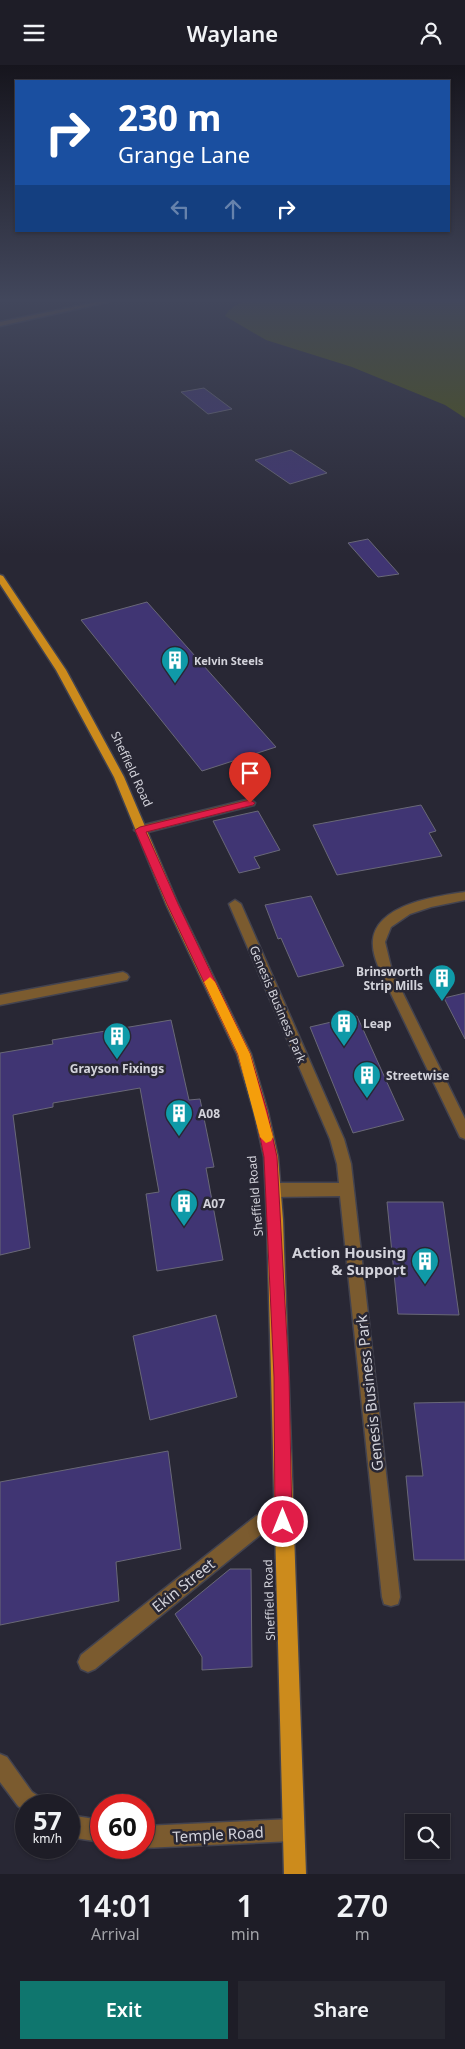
<!DOCTYPE html>
<style>
body{margin:0;font-family:"Noto Sans",sans-serif;background:#26262f;color:#f1f3f6;height:100vh;display:flex;flex-direction:column;font-size:19px;white-space:nowrap}
*{box-sizing:border-box;margin:0}
p{font-size:16px;color:#a1a2a7}
.icon{flex:none;width:28px;height:28px;fill:none;stroke:currentColor;stroke-width:2;stroke-linecap:round;stroke-linejoin:round}
.map{position:relative;height:1809px;overflow:hidden}
.sheet{display:flex;flex-direction:column;background:#1e1d27;flex:1}
.sheet>*{flex:none}
.hud{position:absolute;left:15px;top:15px;width:435px;height:152px;border-radius:0px;box-shadow:0 1px 4px #0004,0 0 0 1px #3c3b44;background:#1a4fa0;color:#fff;overflow:hidden}
.controls{position:absolute;left:405px;top:1749px;display:grid;gap:10px}
.controls a{display:grid;place-items:center;width:45px;height:45px;border-radius:0px;background:#1e1d27;box-shadow:0 1px 4px #0004,0 0 0 1px #3c3b44;font-size:25px}
.speed{position:absolute;left:15px;top:1729px;display:flex;gap:10px;font-size:25px;font-weight:700;text-align:center}
.speed>*{display:grid;place-content:center;width:65px;height:65px;border-radius:50%;background:#1e1d27;box-shadow:0 1px 4px #0004,0 0 0 1px #3c3b44;line-height:1}
.speed small{font-size:12px;font-weight:400}
.speed .limit{border:8px solid #d22;background:#fff;color:#111}
.pin{position:absolute;display:grid;place-items:center;width:42px;height:42px;color:#fff;margin:-51px -21px;border-radius:50% 50% 50% 0;rotate:-45deg;box-shadow:0 0 5px #0007}
.pin .icon{rotate:45deg}
.me{position:absolute;width:55px;margin:-28px;rotate:0deg;stroke-linejoin:round;filter:drop-shadow(0 0 4px #0008)}
.turn{display:flex;align-items:center;gap:18px;height:105px;padding:0 20px;font-size:22px}
.turn .icon{width:65px;height:65px;stroke-width:2.5}
.turn b{display:block;font-size:35px;line-height:42px}
.lanes{display:flex;align-items:center;height:48px;padding:0 20px;background:#0003;justify-content:center;gap:25px;direction:ltr}
.lanes .off{opacity:.35}
.eta{display:flex;justify-content:space-evenly;align-items:center;height:85px;text-align:center}
.eta b{font-size:30px;font-weight:600;line-height:35px}
.action{display:flex;gap:10px;margin-top:auto;padding:10px 20px}
.action a{flex:1;height:58px;border-radius:0px;background:#0f766e;color:#fff;font-size:20px;font-weight:600;line-height:58px;text-align:center}
.action a+a{background:#26262f;color:#f1f3f6}
header{display:flex;justify-content:space-between;align-items:center;height:65px;padding:0 20px;background:#1e1d27;font-size:22px;font-weight:600}
.map>svg:first-child{display:block}
.green{fill:#4f560b}
.building{fill:#403573;stroke:#696877}
.lines{fill:none;stroke-linecap:round;stroke-linejoin:round}
.service-casing{stroke:#43434f;stroke-width:3}
.minor-casing{stroke:#43434f;stroke-width:3}
.primary-casing{stroke:#43434f;stroke-width:3}
.service{fill:#7b5b2f;fill-rule:evenodd}
.minor{fill:#7b5b2f;fill-rule:evenodd}
.primary{fill:#cc8b1c;fill-rule:evenodd}
.route{fill:#e11d48;stroke:#92132f}
.slow{fill:#f59e0b}
.labels{text-anchor:middle;dominant-baseline:central;stroke-width:5;stroke-linejoin:round;paint-order:stroke}
.far-poi-label{font-size:11px;font-weight:bold;fill:#d3d3db;stroke:#282734;text-anchor:start}
.street-label{font-size:12px;fill:#d3d3db;stroke:#282734}
.poi-label{font-size:12px;font-weight:bold;fill:#d3d3db;stroke:#282734;text-anchor:start}
.near-poi-label{font-size:15px;font-weight:bold;fill:#d3d3db;stroke:#282734;text-anchor:end}
.near-street-label{font-size:15px;fill:#d3d3db;stroke:#282734}
</style>
<header><svg class="icon" aria-label="menu" viewBox="0 0 24 24"><path d="M4 6h16M4 12h16M4 18h16"/></svg>Waylane<svg class="icon" aria-label="person" viewBox="0 0 24 24"><circle cx="12" cy="8" r="4"/><path d="M4 21q1-7 8-7t8 7"/></svg></header>
<div class="map">
<svg width="465" height="1809" viewBox="0 0 465 1809">
<rect width="100%" height="100%" fill="#282734"/>
<!-- green -->
<path class="green" d="M241,237H465V353L445,340L352,302L266,275L225,251L229,245Z"/>
<!-- building -->
<g class="building">
<path d="M204,323L232,344L208,349L181,327Z"/>
<path d="M291,385L327,408L290,419L255,395Z"/>
<path d="M368,474L399,509L378,512L348,478Z"/>
<path d="M147,537L276,682L202,706L81,555Z"/>
<path d="M421,740L436,766L429,768L442,791L337,810L313,760Z"/>
<path d="M258,746L280,785L254,792L260,803L239,808L213,756Z"/>
<path d="M311,831L344,901L298,912L281,873L278,874L265,840Z"/>
<path d="M465,928V974L444,933Z"/>
<path d="M357,951L404,1055L353,1068L310,962Z"/>
<path d="M171,955L189,1035L200,1034L214,1102L206,1103L223,1195L157,1206L146,1129L159,1127L140,1023L53,1038V1042L13,1050L30,1183L0,1190V988L53,979L52,975Z"/>
<path d="M387,1137H443L459,1250L398,1249Z"/>
<path d="M216,1250L237,1332L150,1355L133,1271Z"/>
<path d="M465,1337V1495H414L406,1411H423L414,1338Z"/>
<path d="M168,1386L181,1484L116,1497L119,1536L0,1560V1417Z"/>
<path d="M230,1504H251L252,1602L202,1605V1592L175,1549Z"/>
</g>
<g class="lines">
<!-- service casing -->
<g class="service-casing">
<g id="service">
<path d="M465,827V835L431,842L410,849L391,862L385,877L392,906L465,1054V1074L460,1072L380,906C376,896 372,886 373,875C377,839 437,831 465,827Z"/>
<path d="M235,835L241,839L344,1074L351,1099L400,1532L398,1539L391,1541L384,1539L382,1532L340,1131L274,1132L269,1130L267,1125L269,1120L274,1118H339L337,1099L330,1074L229,839Z"/>
<path d="M123,907L127,909L129,912L127,915L0,940V930Z"/>
</g>
</g>
<!-- minor casing -->
<g class="minor-casing">
<g id="minor">
<path d="M97,237H108L0,261V257Z"/>
<path d="M250,734L255,738L254,740L140,769L134,765L140,761Z"/>
<path d="M262,1448H283L289,1451L292,1457L289,1463L283,1466H265L95,1604L88,1607L81,1604L78,1597L81,1590L256,1451Z"/>
<path d="M0,1689L7,1692L32,1727L41,1733L45,1740H26V1747L18,1741L0,1717Z"/>
<path d="M69,1750L101,1755V1777L69,1772Z"/>
<path d="M293,1754L301,1757L304,1765L301,1773L293,1776L144,1783V1761Z"/>
</g>
</g>
<!-- primary casing -->
<g class="primary-casing">
<path id="primary" d="M0,510L3,511L66,605L124,712L178,839L251,989L268,1047L278,1092L283,1155L306,1809H284L267,1155L264,1092L254,1047L237,989L166,839L114,712L56,605L0,519Z"/>
</g>
<!-- service -->
<use href="#service" class="service"/>
<!-- minor -->
<use href="#minor" class="minor"/>
<!-- primary -->
<use href="#primary" class="primary"/>
</g>
<!-- sky -->
<linearGradient id="sky" x2="0" y2="1"><stop stop-color="#16151d"/><stop offset="0.48" stop-color="#42475c"/><stop offset="1" stop-color="#42475c" stop-opacity="0"/></linearGradient>
<rect width="465" height="490" fill="url(#sky)"/>
<!-- route -->
<path class="route" d="M250,735L255,738L253,740L146,767L178,839L250,989L267,1046L277,1092L289,1312L292,1457L289,1463L283,1465L277,1463L275,1457L274,1312L264,1092L255,1046L238,989L167,839L135,765L140,762Z"/>
<!-- slow -->
<path class="slow" d="M210,912L215,917L250,989L273,1072L271,1076L266,1078L260,1072L238,989L204,917Z"/>
<!-- icons -->
<defs>
<g id="building-pin" transform="scale(1.4375)"><path d="M0 17L-7.5 6A9.5 9.5 0 1 1 7.5 6Z" fill="#0f9aa8" stroke="#282734"/><path d="M-4-6H4V6H1V3H-1V6H-4ZM-2.5-4.3h1.7v1.8h-1.7ZM.8-4.3h1.7v1.8H.8ZM-2.5-1h1.7V.8h-1.7ZM.8-1h1.7V.8H.8Z" fill="#fff"/></g>
</defs>
<g fill-rule="evenodd">
<use href="#building-pin" x="175" y="595"/>
<use href="#building-pin" x="442" y="913"/>
<use href="#building-pin" x="344" y="958"/>
<use href="#building-pin" x="117" y="971"/>
<use href="#building-pin" x="367" y="1010"/>
<use href="#building-pin" x="179" y="1048"/>
<use href="#building-pin" x="184" y="1138"/>
<use href="#building-pin" x="425" y="1196"/>
</g>
<g class="labels">
<!-- far-poi labels -->
<g class="far-poi-label">
<text x="194" y="595">Kelvin Steels</text>
</g>
<!-- street labels -->
<g class="street-label">
<text transform="translate(132 704) rotate(65)">Sheffield Road</text>
<text transform="translate(278 939) rotate(67)">Genesis Business Park</text>
<text transform="translate(255 1131) rotate(-95)">Sheffield Road</text>
<text transform="translate(269 1535) rotate(-92)">Sheffield Road</text>
</g>
<!-- poi labels -->
<g class="poi-label">
<text x="423" y="906" text-anchor="end">Brinsworth<tspan x="423" dy="14">Strip Mills</tspan></text>
<text x="363" y="958">Leap</text>
<text x="117" y="1003" text-anchor="middle">Grayson Fixings</text>
<text x="386" y="1010">Streetwise</text>
<text x="198" y="1048">A08</text>
<text x="203" y="1138">A07</text>
</g>
<!-- near-poi labels -->
<g class="near-poi-label">
<text x="406" y="1187">Action Housing<tspan x="406" dy="17">&amp; Support</tspan></text>
</g>
<!-- near-street labels -->
<g class="near-street-label">
<text transform="translate(369 1328) rotate(-96)">Genesis Business Park</text>
<text transform="translate(183 1520) rotate(-39)">Ekin Street</text>
<text transform="translate(218 1769) rotate(-3)">Temple Road</text>
</g>
</g>
</svg>
<div class="controls">
<a><svg class="icon" aria-label="search" viewBox="0 0 24 24"><circle cx="10" cy="10" r="6"/><path d="M15 15l6 6"/></svg></a>
</div>
<div class="speed"><div>57<small>km/h</small></div><div class="limit">60</div></div>
<div class="pin" style="left:250px;top:738px;background:#d93025"><svg class="icon" aria-label="arrive" viewBox="0 0 24 24"><path d="M6 21V4h12l-3 4 3 4H6"/></svg></div>
<svg class="me" style="left:283px;top:1457px" viewBox="-20 -20 40 40"><circle r="17" fill="#e11d48" stroke="#fff" stroke-width="3"/><path d="M0-11L8 9 0 5-8 9z" fill="#fff"/></svg>
<div class="hud">
<div class="turn"><svg class="icon" aria-label="right" viewBox="0 0 24 24"><path d="M7 20v-9h11M14 6l5 5-5 5"/></svg><div><b>230 m</b>Grange Lane</div></div>
<div class="lanes"><svg class="icon off" aria-label="left" viewBox="0 0 24 24"><path d="M17 20v-9H6M10 6l-5 5 5 5"/></svg><svg class="icon off" aria-label="ahead" viewBox="0 0 24 24"><path d="M12 20V5M6 11l6-6 6 6"/></svg><svg class="icon" aria-label="right" viewBox="0 0 24 24"><path d="M7 20v-9h11M14 6l5 5-5 5"/></svg></div>
</div>
</div>
<section class="sheet">
<div class="eta">
<div><b>14:01</b><p>Arrival</p></div>
<div><b>1</b><p>min</p></div>
<div><b>270</b><p>m</p></div>
</div>
<div class="action"><a>Exit</a><a>Share</a></div>
</section>
